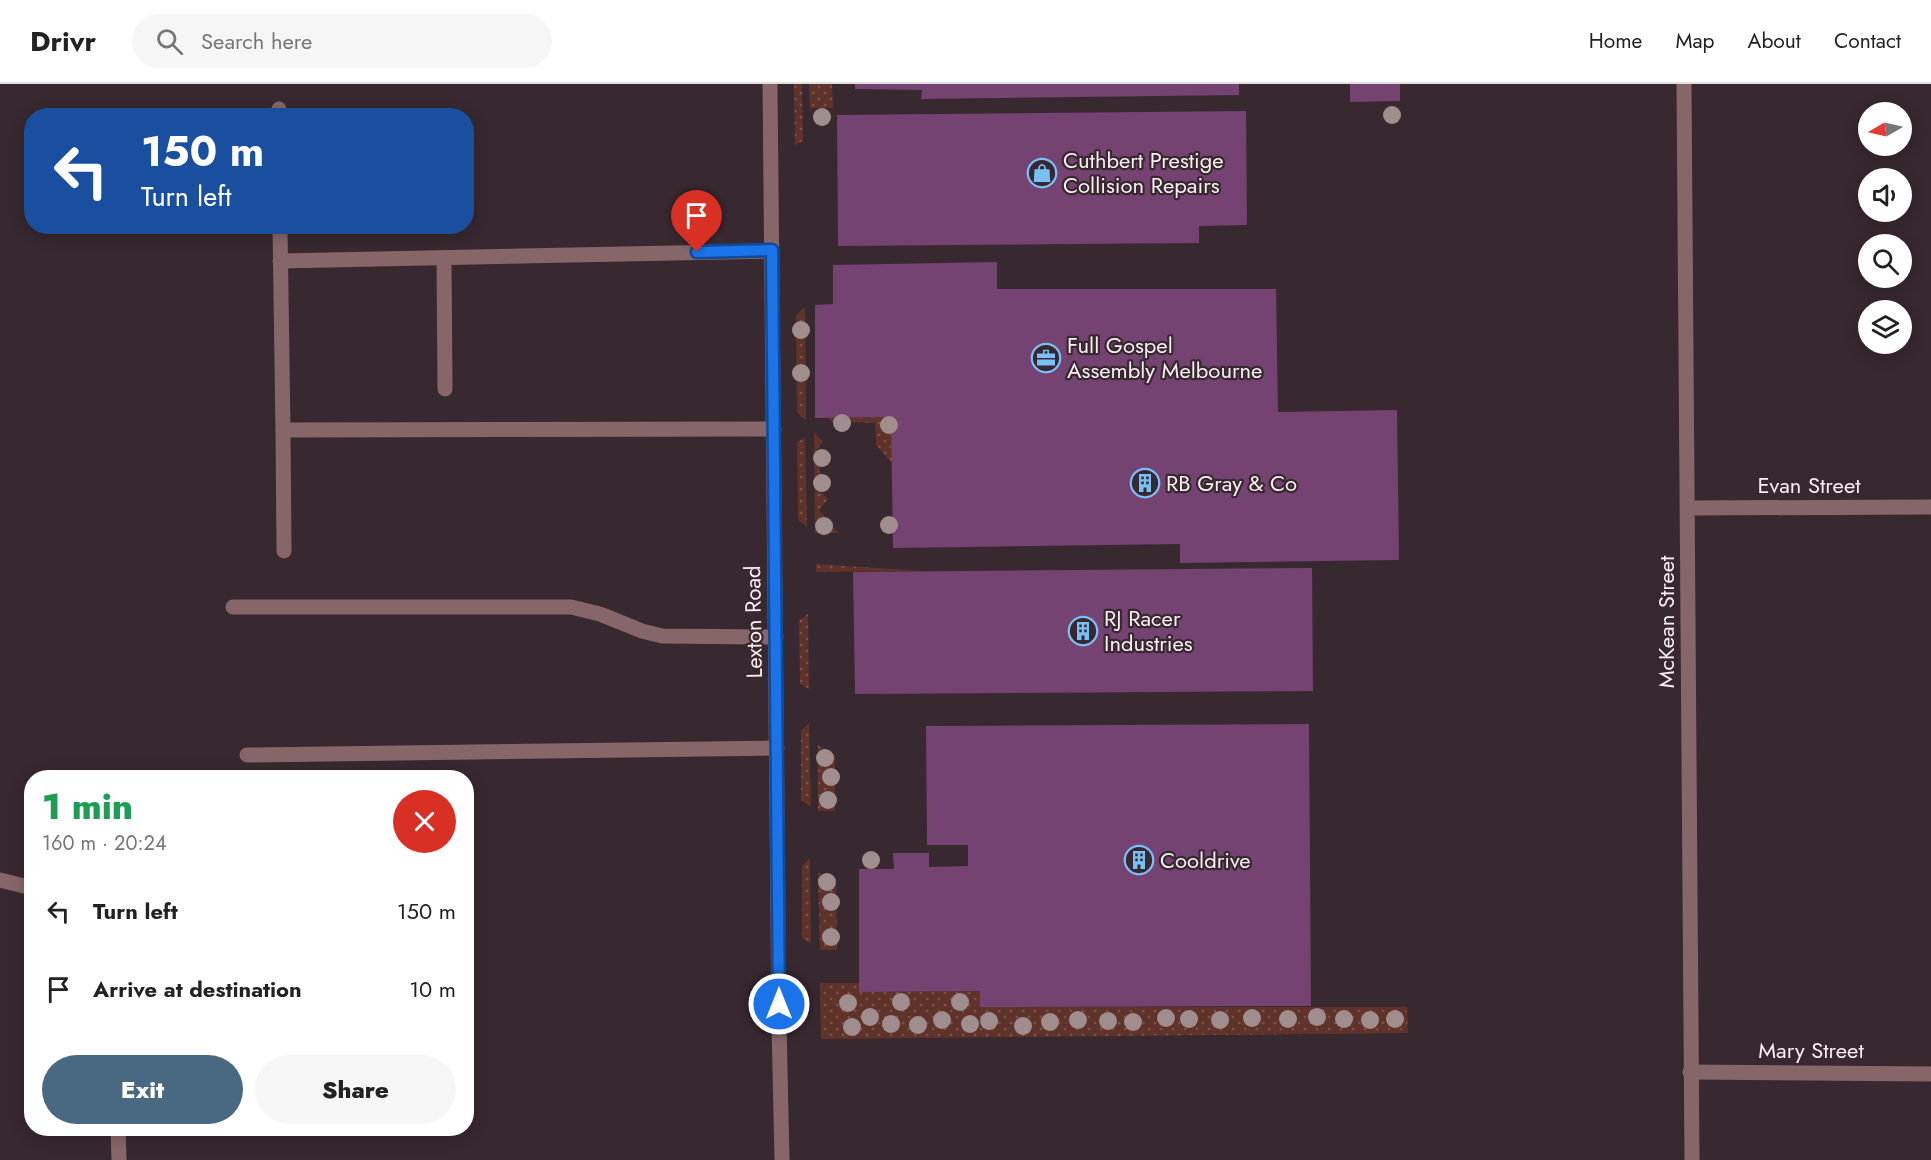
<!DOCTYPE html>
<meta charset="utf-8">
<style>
body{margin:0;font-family:Jost,sans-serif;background:#f6f6f6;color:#222;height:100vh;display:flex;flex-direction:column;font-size:22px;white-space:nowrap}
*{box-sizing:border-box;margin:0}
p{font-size:20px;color:#767676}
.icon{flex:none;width:33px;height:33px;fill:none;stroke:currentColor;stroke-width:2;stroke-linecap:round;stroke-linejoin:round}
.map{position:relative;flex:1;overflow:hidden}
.drawer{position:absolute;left:24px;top:686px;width:450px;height:366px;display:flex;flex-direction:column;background:#fff;border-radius:24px;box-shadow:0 3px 15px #0003}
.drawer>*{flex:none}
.hud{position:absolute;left:24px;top:24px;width:450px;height:126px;border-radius:24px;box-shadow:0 3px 15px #0003;background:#1a4fa0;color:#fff;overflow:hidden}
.needle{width:39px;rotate:261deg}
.buttons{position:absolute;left:1858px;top:18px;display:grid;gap:12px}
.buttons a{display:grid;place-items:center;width:54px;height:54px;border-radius:50%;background:#fff;box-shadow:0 3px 15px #0003;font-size:30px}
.pin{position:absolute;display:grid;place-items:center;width:51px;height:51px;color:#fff;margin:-62px -26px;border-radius:50% 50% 50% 0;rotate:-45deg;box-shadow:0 0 6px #0007}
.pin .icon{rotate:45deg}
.me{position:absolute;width:66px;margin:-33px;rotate:0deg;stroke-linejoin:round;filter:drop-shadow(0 0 4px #0008)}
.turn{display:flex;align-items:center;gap:21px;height:126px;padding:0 18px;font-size:27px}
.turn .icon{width:78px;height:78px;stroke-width:2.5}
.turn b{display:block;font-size:42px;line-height:51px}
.round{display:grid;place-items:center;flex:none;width:63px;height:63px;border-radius:32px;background:#f6f6f6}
.summary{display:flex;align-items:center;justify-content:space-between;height:102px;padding:0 18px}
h1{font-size:36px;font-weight:800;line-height:45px;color:#1e9e55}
.button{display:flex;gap:12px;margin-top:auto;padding:12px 18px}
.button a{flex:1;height:69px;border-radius:36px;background:#496982;color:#fff;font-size:24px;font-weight:800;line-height:69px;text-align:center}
.button a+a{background:#f6f6f6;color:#222}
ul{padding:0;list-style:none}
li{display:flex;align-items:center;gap:18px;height:78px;padding:0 18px}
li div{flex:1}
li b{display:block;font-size:22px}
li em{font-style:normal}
header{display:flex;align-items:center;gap:36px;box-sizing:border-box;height:84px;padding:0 30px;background:#fff;border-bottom:2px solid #e0e0e0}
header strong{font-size:28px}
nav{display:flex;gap:33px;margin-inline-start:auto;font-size:21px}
.search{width:420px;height:54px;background:#f6f6f6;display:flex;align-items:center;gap:15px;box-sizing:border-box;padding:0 21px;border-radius:33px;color:#767676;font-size:22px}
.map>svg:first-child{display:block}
.grass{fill:url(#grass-dots)}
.building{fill:#744372}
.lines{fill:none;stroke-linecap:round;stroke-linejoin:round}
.minor{stroke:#87666a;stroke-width:15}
.tree{fill:#a08d8d}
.route-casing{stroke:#114b97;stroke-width:15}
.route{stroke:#1a73e8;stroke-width:10}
.labels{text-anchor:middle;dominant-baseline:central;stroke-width:4.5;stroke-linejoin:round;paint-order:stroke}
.poi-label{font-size:22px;fill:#f9eef2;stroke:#38282f;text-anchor:start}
.street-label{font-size:22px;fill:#f9eef2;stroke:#38282f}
</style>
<header>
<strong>Drivr</strong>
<div class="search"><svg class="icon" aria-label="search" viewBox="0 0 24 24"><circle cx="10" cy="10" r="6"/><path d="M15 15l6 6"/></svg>Search here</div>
<nav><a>Home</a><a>Map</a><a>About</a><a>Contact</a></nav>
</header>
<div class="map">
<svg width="1931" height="1076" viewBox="0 0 1931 1076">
<defs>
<pattern id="grass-dots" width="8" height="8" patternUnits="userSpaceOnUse" patternTransform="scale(1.5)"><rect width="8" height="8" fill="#60332a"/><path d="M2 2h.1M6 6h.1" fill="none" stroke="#785149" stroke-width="1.8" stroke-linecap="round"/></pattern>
</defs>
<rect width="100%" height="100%" fill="#38282f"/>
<!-- grass -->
<g class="grass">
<path d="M794,0H802L803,57L795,61Z"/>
<path d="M809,0H832L833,24H810Z"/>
<path d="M805,223L806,336L797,329L796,231Z"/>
<path d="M891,333L892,379L876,361L875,339L851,338L843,348L828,334Z"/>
<path d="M814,348L823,358L817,365L827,377L818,386L827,396L818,405L828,415L819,426L839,449H815Z"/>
<path d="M805,354L807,443L798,436L797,358Z"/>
<path d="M816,480L923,487L816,488Z"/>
<path d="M808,530L809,605L800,600L799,536Z"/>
<path d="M809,639L811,723L801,716V647Z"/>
<path d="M818,661L835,671V727H818Z"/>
<path d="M810,774L811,860L802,854V782Z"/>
<path d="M818,788L836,798L837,866H820Z"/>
<path d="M820,899H860V908L980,907L981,923H1407L1408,949L821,955Z"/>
</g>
<!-- building -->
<g class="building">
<path d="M855,0H1239V11L921,15L922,6L855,5Z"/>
<path d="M1350,0H1400V17L1350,18Z"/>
<path d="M1246,27L1247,141L1199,142V159L838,162L837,31Z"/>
<path d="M997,178V205H1276L1278,328L1397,326L1399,476L1180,479V460L893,464L891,333L815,334V221L833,220V181Z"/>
<path d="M1312,484L1313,607L855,610L853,488Z"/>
<path d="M1309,640L1311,922L980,923V907L859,908V785H894L893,769H929V783L968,782V761H927L926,642Z"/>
</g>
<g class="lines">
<!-- minor -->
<g class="minor">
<path d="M770,0L779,940L782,1076"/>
<path d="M1684,0L1692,1076"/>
<path d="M279,25V32"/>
<path d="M280,142L283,346"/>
<path d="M444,174L445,305"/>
<path d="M280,177L772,167"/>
<path d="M1688,424L1931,423"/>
<path d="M284,467L283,346L774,345"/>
<path d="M233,523H571L600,530L642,547L662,552L776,553"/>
<path d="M247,671L777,664"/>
<path d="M0,796L32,804"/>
<path d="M1690,988L1931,990"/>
<path d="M118,1044L119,1076"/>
</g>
</g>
<!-- trees -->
<g class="tree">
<circle cx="1392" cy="31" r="9"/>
<circle cx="822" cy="33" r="9"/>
<circle cx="801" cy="246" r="9"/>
<circle cx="801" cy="289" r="9"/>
<circle cx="842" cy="339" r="9"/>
<circle cx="889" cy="341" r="9"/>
<circle cx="822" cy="374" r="9"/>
<circle cx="822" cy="399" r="9"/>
<circle cx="889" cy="441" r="9"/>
<circle cx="824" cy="442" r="9"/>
<circle cx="825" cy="674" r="9"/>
<circle cx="831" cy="693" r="9"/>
<circle cx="828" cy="716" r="9"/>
<circle cx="871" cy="776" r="9"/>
<circle cx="827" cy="798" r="9"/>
<circle cx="831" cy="818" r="9"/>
<circle cx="831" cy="853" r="9"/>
<circle cx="901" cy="918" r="9"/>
<circle cx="960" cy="918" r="9"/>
<circle cx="848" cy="919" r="9"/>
<circle cx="870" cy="933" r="9"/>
<circle cx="1317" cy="933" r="9"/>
<circle cx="1166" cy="934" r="9"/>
<circle cx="1252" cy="934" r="9"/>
<circle cx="1189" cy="935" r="9"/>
<circle cx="1288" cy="935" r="9"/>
<circle cx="1344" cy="935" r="9"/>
<circle cx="1395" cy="935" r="9"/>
<circle cx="942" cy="936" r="9"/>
<circle cx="1078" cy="936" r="9"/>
<circle cx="1220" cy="936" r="9"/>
<circle cx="1370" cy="936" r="9"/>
<circle cx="989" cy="937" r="9"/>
<circle cx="1108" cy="937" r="9"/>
<circle cx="1050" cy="938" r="9"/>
<circle cx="1133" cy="938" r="9"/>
<circle cx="891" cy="940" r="9"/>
<circle cx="970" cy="940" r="9"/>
<circle cx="918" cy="941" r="9"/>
<circle cx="1023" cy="942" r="9"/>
<circle cx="852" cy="943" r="9"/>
</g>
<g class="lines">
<!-- route casing -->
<g class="route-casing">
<path id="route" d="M697,168L772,166L779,920"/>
</g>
<!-- route -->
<use href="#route" class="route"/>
</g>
<!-- icons -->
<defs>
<g id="shop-ring" transform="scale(1.5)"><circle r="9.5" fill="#38282f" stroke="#79bff8" stroke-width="1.5"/><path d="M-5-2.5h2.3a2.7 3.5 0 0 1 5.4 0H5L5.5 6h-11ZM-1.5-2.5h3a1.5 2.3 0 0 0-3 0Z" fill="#79bff8"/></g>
<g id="office-ring" transform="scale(1.5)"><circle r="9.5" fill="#38282f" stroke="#79bff8" stroke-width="1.5"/><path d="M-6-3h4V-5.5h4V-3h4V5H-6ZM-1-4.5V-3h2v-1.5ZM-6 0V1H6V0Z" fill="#79bff8"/></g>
<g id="building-ring" transform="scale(1.5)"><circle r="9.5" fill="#38282f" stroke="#79bff8" stroke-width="1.5"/><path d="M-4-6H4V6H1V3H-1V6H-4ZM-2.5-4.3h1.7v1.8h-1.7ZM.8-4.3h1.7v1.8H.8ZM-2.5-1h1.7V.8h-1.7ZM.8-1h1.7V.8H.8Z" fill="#79bff8"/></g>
</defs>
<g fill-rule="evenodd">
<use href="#shop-ring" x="1042" y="89"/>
<use href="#office-ring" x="1046" y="274"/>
<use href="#building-ring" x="1145" y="399"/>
<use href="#building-ring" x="1083" y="547"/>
<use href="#building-ring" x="1139" y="776"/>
</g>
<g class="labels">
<!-- poi labels -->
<g class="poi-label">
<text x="1063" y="76">Cuthbert Prestige<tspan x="1063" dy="25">Collision Repairs</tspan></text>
<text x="1067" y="261">Full Gospel<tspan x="1067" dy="25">Assembly Melbourne</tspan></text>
<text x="1166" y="399">RB Gray &amp; Co</text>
<text x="1104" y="534">RJ Racer<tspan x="1104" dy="25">Industries</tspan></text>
<text x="1160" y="776">Cooldrive</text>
</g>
<!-- street labels -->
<g class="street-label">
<text x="1809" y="401">Evan Street</text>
<text transform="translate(753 538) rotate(-91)">Lexton Road</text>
<text transform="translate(1666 538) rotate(-90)">McKean Street</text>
<text x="1811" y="966">Mary Street</text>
</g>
</g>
</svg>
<div class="buttons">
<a><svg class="needle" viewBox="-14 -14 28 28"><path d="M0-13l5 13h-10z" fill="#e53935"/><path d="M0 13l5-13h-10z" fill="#767676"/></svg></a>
<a><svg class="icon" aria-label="sound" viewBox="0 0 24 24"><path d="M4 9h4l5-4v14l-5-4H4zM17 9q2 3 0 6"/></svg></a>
<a><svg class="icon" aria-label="search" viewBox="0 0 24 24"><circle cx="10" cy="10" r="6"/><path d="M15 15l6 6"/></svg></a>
<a><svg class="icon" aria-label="layers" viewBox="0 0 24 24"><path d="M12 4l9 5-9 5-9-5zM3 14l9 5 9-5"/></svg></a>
</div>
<div class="pin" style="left:697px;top:168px;background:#d93025"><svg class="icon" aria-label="arrive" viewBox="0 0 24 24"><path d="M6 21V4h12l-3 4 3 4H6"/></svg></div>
<svg class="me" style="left:779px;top:920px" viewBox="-20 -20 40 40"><circle r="17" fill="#1a73e8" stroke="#fff" stroke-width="3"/><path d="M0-11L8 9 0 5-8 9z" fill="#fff"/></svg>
<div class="hud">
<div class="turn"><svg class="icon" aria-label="left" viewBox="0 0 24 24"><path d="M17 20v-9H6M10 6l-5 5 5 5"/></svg><div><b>150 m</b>Turn left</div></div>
</div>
<section class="drawer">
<div class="summary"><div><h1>1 min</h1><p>160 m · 20:24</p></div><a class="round" style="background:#d93025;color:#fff"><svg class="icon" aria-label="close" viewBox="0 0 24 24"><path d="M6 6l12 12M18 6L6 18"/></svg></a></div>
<ul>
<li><svg class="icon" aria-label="left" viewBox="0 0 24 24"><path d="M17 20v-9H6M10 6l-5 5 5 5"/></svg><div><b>Turn left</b></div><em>150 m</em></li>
<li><svg class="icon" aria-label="arrive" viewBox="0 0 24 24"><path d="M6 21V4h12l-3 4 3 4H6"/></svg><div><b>Arrive at destination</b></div><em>10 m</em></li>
</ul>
<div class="button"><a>Exit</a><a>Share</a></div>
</section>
</div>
